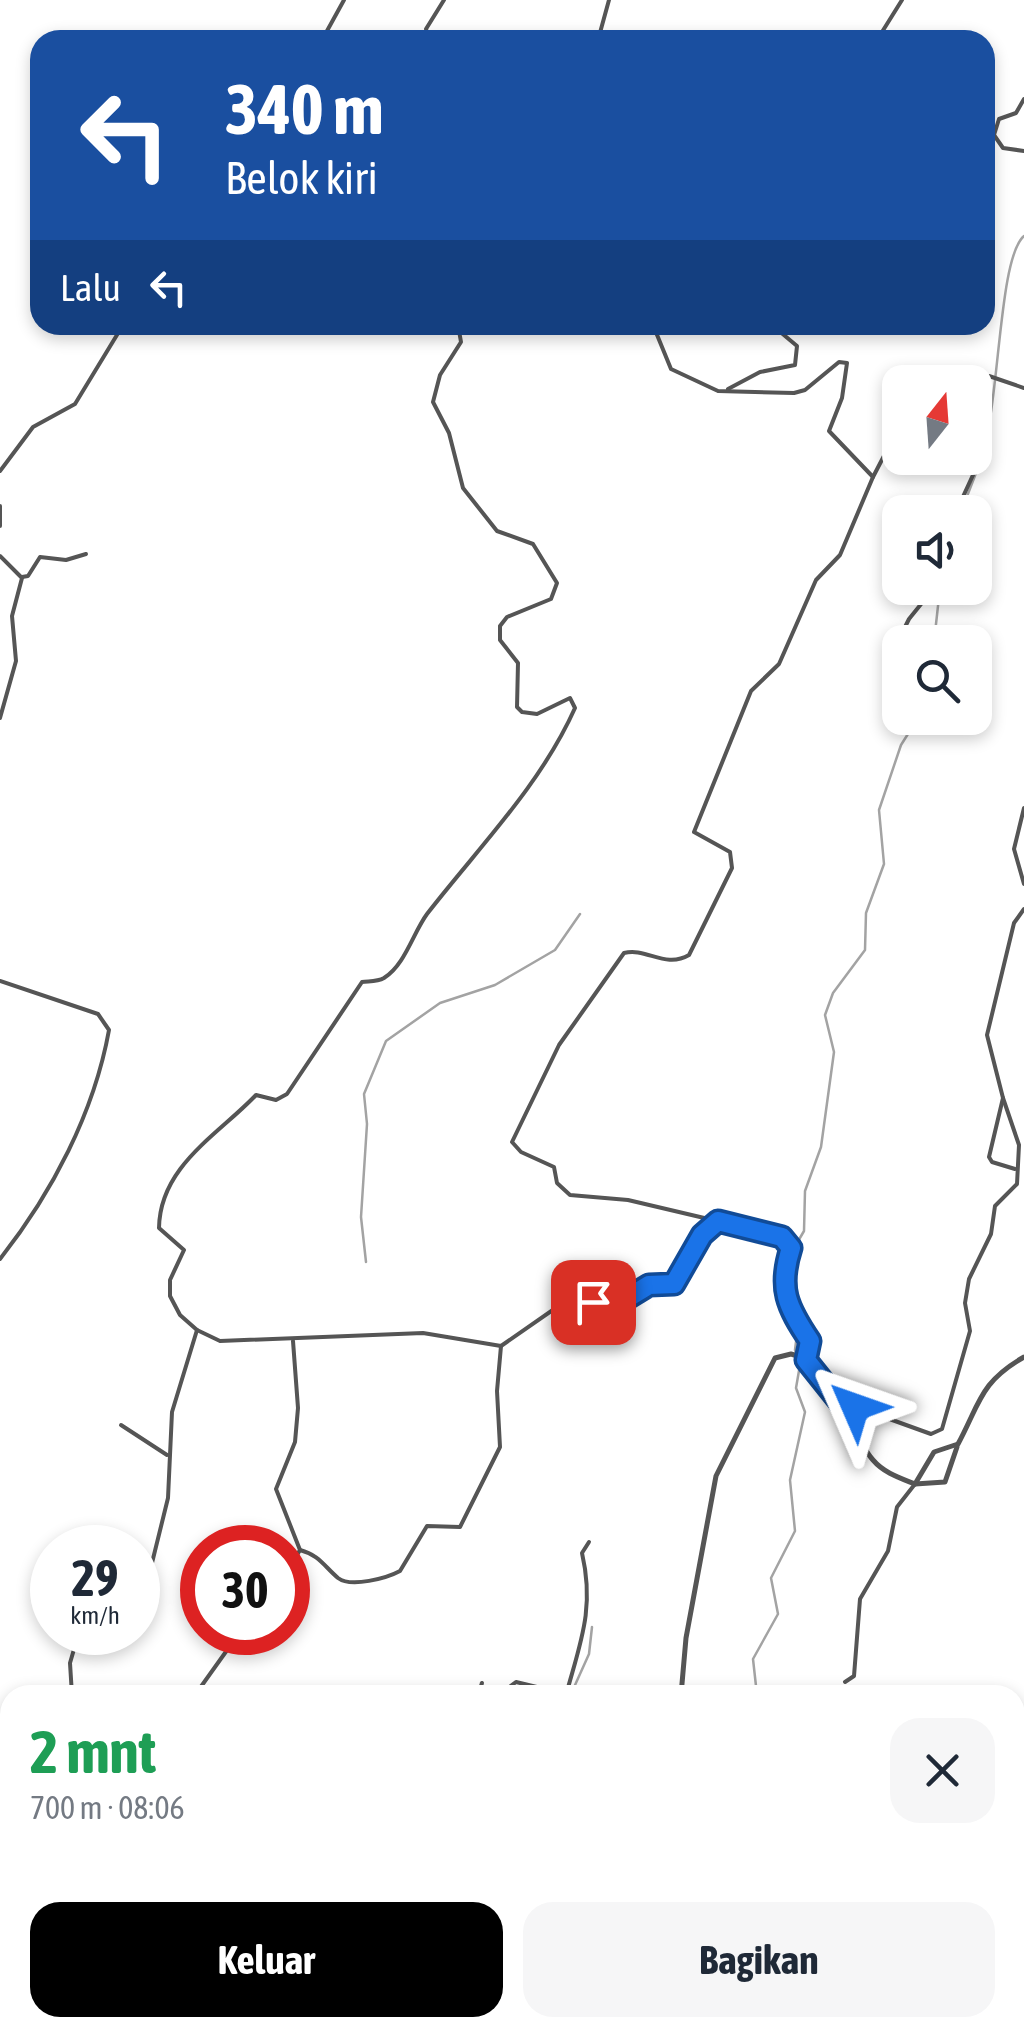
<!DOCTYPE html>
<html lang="id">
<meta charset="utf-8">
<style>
body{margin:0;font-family:"Asap Condensed",sans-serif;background:#f6f6f7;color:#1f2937;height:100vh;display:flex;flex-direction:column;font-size:38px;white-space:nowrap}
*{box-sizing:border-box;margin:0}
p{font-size:32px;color:#747a83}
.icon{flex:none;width:55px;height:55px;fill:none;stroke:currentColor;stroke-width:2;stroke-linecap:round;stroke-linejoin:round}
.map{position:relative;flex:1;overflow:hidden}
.drawer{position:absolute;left:0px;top:1685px;width:1025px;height:352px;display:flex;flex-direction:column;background:#fff;border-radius:30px 30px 0 0;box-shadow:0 5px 15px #0003}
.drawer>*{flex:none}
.banner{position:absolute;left:30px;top:30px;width:965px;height:305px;border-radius:30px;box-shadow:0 5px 15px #0003;background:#1a4fa0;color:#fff;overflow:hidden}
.needle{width:65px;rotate:17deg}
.controls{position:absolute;left:882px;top:365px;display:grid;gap:20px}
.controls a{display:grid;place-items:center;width:110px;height:110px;border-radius:20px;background:#fff;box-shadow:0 5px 15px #0003;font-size:50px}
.speed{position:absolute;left:30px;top:1525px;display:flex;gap:20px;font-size:50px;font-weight:700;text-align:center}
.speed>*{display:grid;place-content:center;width:130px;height:130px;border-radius:50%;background:#fff;box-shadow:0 5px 15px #0003;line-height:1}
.speed small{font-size:25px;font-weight:400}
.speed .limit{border:15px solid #d22;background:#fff;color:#111}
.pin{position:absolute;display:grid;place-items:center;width:85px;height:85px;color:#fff;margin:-42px;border-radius:20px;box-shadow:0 5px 15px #0006}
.me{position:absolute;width:110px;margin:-55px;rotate:313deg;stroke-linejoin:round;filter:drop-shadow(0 0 8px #0008)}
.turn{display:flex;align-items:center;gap:35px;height:210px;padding:0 30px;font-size:45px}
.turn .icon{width:130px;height:130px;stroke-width:2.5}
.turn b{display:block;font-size:70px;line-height:85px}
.then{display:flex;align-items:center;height:95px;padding:0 30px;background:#0003;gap:20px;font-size:38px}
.round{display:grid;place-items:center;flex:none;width:105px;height:105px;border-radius:30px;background:#f6f6f7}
.head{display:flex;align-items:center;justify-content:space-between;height:170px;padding:0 30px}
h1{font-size:60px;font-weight:700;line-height:75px;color:#1e9e55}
.primary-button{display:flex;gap:20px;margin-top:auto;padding:20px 30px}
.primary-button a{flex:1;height:115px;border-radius:30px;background:#000;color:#fff;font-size:40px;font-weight:700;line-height:115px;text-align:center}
.primary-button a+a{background:#f6f6f7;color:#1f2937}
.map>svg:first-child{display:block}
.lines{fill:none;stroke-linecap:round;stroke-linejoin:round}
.stream{stroke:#a3a3a3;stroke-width:2.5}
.minor{stroke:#555;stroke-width:4}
.tertiary{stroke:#555;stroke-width:5}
.route-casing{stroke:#114b97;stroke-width:25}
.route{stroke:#1a73e8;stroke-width:18}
</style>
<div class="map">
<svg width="1024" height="2036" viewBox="0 0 1024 2036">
<rect width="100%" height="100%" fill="#fff"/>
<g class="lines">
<!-- stream -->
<g class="stream">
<path d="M982,451C1000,405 998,258 1024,236"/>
<path d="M961,512L976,473"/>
<path d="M934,642L940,588"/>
<path d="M790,1255L804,1231L805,1191L821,1147L834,1052L825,1015L833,993L865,950L866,913L884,864L879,810L901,745L918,718"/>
<path d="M366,1262L361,1217L367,1124L364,1094L386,1041L440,1003L495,985L555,950L580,914"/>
<path d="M571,1694L589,1654L592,1627"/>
<path d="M757,1695L753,1659L778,1614L771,1578L795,1531L790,1480L805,1412L796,1388L800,1365L795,1350L798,1326L790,1301"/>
<path d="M410,2036L415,2028"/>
<path d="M703,2036L705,2028"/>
</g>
<!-- minor -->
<g class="minor">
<path d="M322,40L344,0"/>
<path d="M439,40L428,36L426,29L444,0"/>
<path d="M598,40L609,0"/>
<path d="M877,40L902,0"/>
<path d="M1024,99L1016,113L999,119L994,135L1003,148L1024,151"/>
<path d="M458,325L461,342L440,375L433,402L449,433L463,488L497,531L533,544L557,583L551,599L507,617L500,626V640L518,663L517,707L522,712L537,714L570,698L575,708C540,786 479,847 427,914C413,933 405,965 384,978C377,982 369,981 362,982L287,1094L276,1100L256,1095C218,1135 160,1166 159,1228L184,1250L170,1280V1296L180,1315L197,1330L220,1341L423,1333L501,1346L570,1298L612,1302L649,1285L674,1284L701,1235L718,1221L782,1237L790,1243L783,1282L810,1341L806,1359"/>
<path d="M653,325L671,369L718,391L794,393L805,390L839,362L847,363L842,398L829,431L873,477L900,425"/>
<path d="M948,382L989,376L1024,388"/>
<path d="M728,389L760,372L795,365L797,346L772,325"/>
<path d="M0,471L33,427L75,404L123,325"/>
<path d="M0,506V526"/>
<path d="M956,512L990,438"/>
<path d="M0,556L22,578L12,616L16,661L0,718"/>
<path d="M22,577L28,576L40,557L66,560L86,554"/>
<path d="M891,655L909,619L934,588"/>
<path d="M1024,808L1014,849L1024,884"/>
<path d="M0,981L98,1014L109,1030C94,1113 52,1193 0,1259"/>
<path d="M1015,1169L992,1162L989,1157L1003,1098L987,1035L1014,923L1024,909"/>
<path d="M717,1221L628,1200L570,1195L557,1183L554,1167L521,1152L512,1142L559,1045L624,953C646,947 665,969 689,955L732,868L730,852L694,832L751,691L779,664L816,580L840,555L873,477"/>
<path d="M846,1410L859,1408L931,1434L942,1429L970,1331L965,1303L969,1279L991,1234L995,1206L1017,1184L1019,1145L1003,1098"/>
<path d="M121,1425L167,1455"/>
<path d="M300,1550C319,1555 324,1566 338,1578C351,1588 387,1578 400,1571L427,1526L460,1527L500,1447L497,1391L501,1346"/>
<path d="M288,1570L300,1550L276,1489L295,1442L298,1408L293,1341"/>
<path d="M138,1572L151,1567L168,1498L172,1412L197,1330"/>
<path d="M845,1682L854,1676L860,1599L888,1551L897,1507L915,1484"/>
<path d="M72,1695L70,1663L79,1632"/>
<path d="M195,1695L240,1632"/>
<path d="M478,1695L482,1683"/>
<path d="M499,1695L516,1682L570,1695"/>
<path d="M566,1695C580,1643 595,1609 582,1553L589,1542"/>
<path d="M10,1728V1740"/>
<path d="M0,1753L10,1758"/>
<path d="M0,1860L10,1866"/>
<path d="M0,1948L10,1903"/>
<path d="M294,2028L298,2036"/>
<path d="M776,2028L781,2036"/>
<path d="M915,2031L1002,2032L1007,2036"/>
<path d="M1004,2032L1015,2030L1024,2020"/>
</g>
<!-- tertiary -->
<g class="tertiary">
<path d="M915,1484L945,1482L957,1447"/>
<path d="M681,1695L686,1638L716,1476L775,1358L791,1354C838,1366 846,1429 873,1460C884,1473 900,1478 915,1484L934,1452L958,1444C980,1403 980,1382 1024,1357"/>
<path d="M1015,1870L1024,1855"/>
<path d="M501,2028L504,2036"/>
<path d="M151,2036L156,2028"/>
<path d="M568,2036L570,2028"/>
<path d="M911,2036L917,2028"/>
</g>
</g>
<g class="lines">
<!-- route casing -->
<g class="route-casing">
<path id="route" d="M593,1302L626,1299L649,1285L674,1284L702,1235L718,1221L782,1237L791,1248C778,1288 787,1307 810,1341L806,1360L846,1410L855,1407"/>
</g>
<!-- route -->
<use href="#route" class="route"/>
</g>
</svg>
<div class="controls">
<a><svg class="needle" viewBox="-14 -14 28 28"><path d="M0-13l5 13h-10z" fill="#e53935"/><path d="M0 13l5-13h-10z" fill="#747a83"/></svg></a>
<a><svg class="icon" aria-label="sound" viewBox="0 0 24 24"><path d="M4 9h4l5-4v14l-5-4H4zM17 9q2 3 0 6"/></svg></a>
<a><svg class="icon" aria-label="search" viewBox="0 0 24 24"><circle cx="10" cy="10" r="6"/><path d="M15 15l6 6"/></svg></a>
</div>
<div class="speed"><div>29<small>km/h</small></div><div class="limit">30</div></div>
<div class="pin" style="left:593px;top:1302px;background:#d93025"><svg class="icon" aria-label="arrive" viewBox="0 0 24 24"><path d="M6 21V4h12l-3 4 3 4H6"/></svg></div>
<svg class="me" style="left:855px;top:1407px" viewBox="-20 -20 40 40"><path d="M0-17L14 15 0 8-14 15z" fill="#1a73e8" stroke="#fff" stroke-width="4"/></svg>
<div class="banner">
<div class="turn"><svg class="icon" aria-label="left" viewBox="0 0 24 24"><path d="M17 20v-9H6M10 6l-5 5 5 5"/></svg><div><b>340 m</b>Belok kiri</div></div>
<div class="then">Lalu<svg class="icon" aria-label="left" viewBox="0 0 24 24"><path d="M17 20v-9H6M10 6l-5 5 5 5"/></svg></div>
</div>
<section class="drawer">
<div class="head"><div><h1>2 mnt</h1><p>700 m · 08:06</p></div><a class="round"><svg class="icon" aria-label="close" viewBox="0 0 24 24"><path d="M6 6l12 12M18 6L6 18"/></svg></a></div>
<div class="primary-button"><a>Keluar</a><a>Bagikan</a></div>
</section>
</div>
